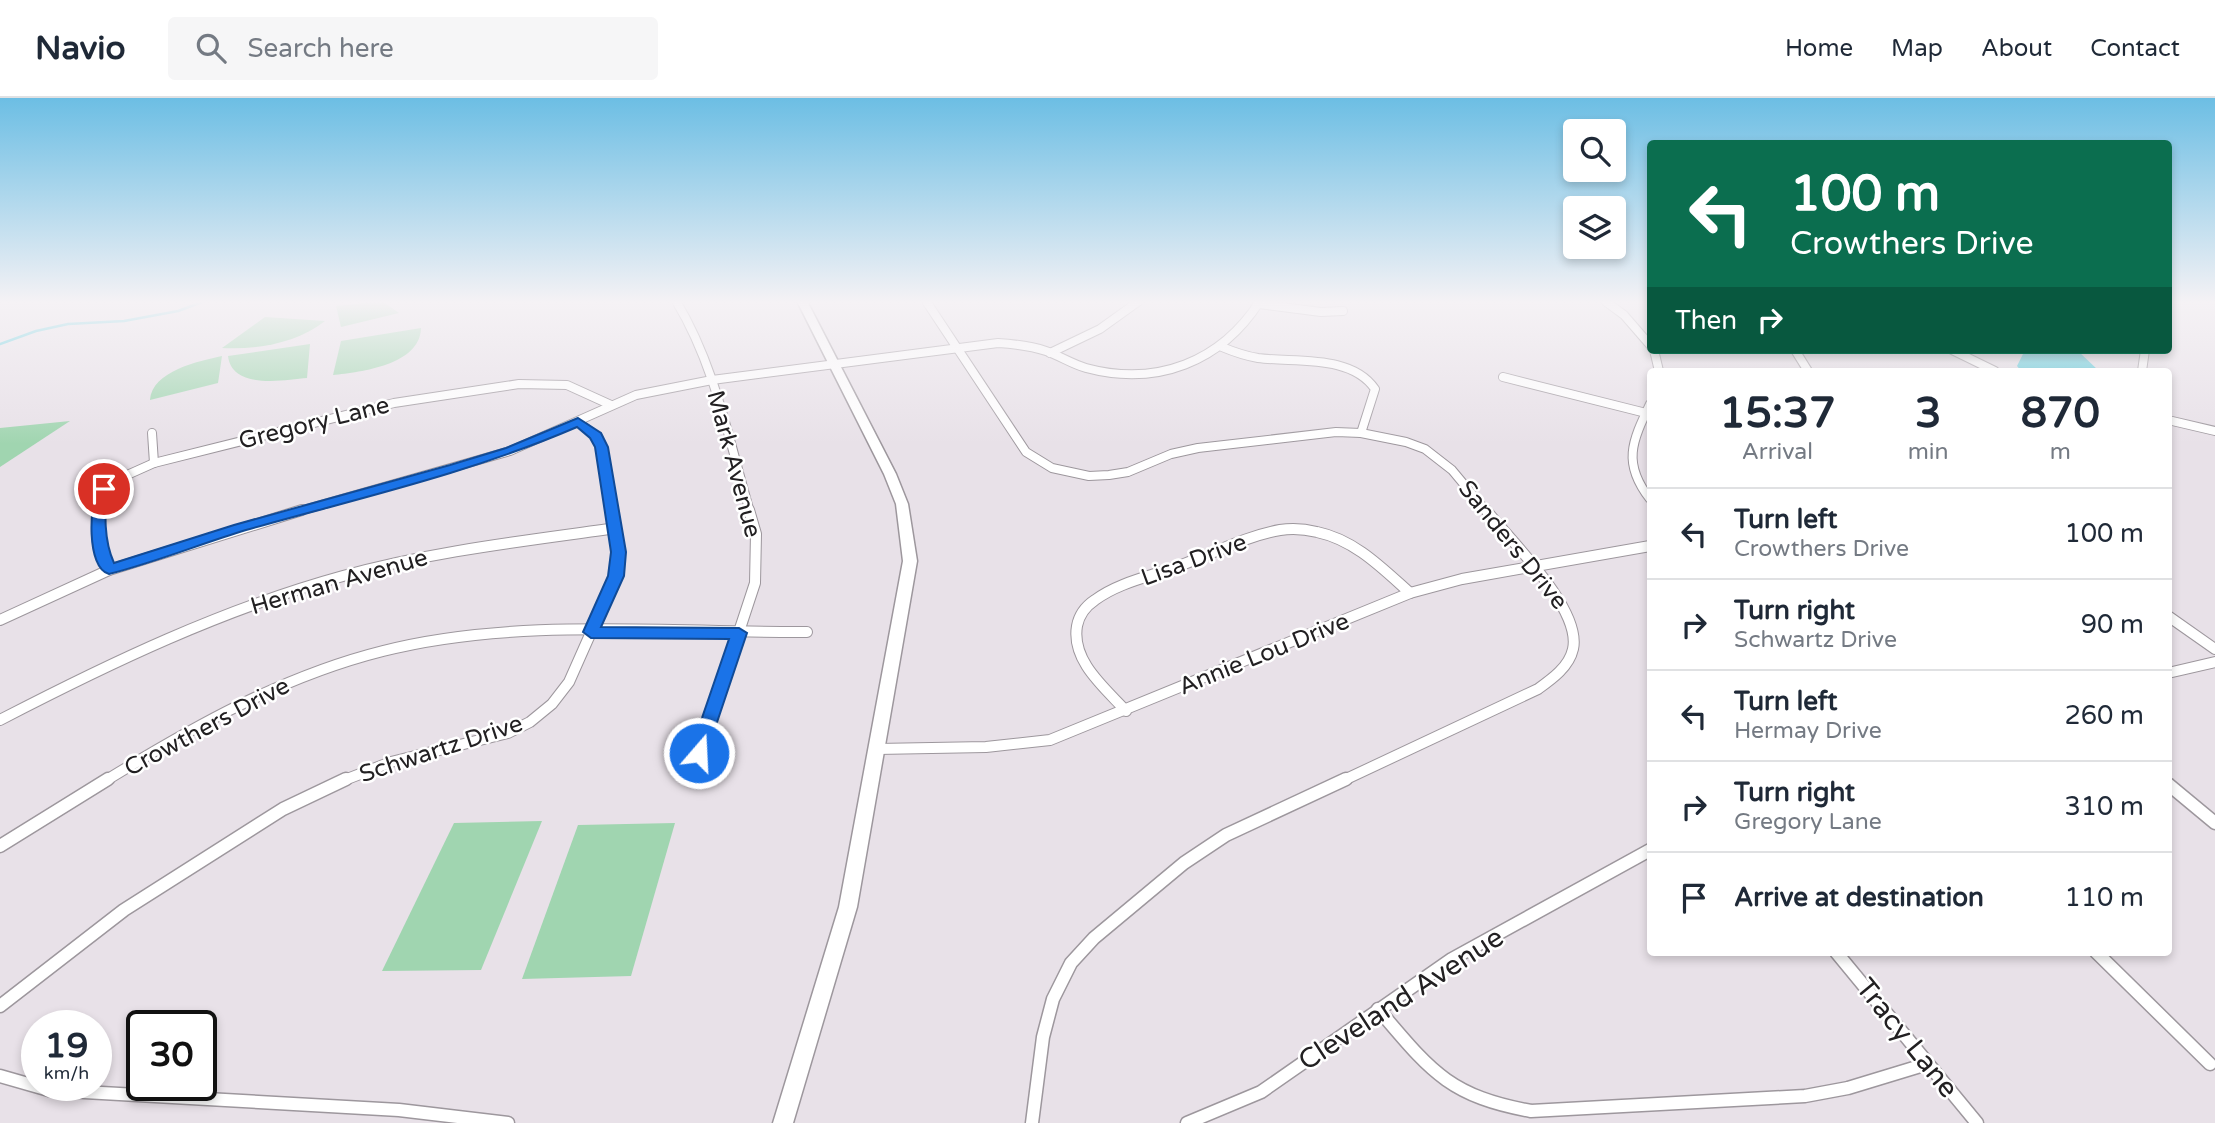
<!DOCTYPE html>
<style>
body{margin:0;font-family:"Varela Round",sans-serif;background:#f6f6f7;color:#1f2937;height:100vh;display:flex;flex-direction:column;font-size:26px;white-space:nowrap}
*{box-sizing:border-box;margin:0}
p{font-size:23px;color:#747a83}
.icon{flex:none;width:38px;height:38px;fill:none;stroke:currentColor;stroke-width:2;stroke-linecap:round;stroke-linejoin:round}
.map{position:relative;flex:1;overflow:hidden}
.panel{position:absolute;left:1647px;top:270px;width:525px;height:588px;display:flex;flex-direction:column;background:#fff;border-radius:7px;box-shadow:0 4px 10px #0003}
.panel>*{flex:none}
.top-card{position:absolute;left:1647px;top:42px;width:525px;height:214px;border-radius:7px;box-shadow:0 4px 10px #0003;background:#0b6e4f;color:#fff;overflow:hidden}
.fabs{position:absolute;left:1563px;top:21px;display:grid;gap:14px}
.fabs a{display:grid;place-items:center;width:63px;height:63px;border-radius:7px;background:#fff;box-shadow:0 4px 10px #0003;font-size:35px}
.speed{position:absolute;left:21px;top:912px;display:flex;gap:14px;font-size:35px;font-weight:700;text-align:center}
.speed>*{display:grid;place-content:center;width:91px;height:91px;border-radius:50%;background:#fff;box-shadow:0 4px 10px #0003;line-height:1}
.speed small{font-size:18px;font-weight:400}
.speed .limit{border:4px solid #111;border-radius:10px;background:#fff;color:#111}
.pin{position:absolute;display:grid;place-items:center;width:60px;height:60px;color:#fff;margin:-30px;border:4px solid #fff;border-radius:50%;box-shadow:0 2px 7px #0007}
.me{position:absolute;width:77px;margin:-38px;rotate:19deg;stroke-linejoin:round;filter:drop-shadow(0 0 5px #0008)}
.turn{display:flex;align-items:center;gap:24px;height:147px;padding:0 28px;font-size:32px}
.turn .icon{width:91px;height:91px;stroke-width:2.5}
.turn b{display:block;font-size:49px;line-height:60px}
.then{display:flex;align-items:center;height:66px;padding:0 28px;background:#0003;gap:14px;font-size:26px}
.eta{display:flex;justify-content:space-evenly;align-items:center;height:119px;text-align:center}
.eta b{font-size:42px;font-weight:800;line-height:49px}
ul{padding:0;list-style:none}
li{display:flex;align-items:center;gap:21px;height:91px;padding:0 28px;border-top:2px solid #e0e1e3}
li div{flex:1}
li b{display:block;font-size:26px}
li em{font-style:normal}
header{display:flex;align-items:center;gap:42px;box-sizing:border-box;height:98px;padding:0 35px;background:#fff;border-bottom:2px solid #e0e1e3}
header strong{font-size:33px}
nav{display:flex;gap:38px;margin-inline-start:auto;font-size:24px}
.search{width:490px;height:63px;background:#f6f6f7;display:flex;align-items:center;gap:18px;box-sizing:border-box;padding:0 24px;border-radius:7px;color:#747a83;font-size:26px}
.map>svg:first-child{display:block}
.green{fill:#a0d5b0}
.water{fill:#52cddd}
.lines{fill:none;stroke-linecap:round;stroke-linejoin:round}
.stream{stroke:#52cddd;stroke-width:2.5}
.street-far2-casing{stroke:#9d979d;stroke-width:10}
.street-far1-casing{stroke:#9d979d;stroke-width:12}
.street-casing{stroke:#9d979d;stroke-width:15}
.secondary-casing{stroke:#9d979d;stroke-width:3}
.street-far2{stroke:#fff;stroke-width:8}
.street-far1{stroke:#fff;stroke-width:10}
.street{stroke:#fff;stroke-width:12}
.secondary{fill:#fff;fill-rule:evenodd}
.route{fill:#1a73e8;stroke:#114b97;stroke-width:2}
.labels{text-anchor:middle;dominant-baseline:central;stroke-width:5;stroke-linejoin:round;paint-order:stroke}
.street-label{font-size:24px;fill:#222022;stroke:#fff}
.near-street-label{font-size:28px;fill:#222022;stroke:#fff}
</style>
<header>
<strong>Navio</strong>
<div class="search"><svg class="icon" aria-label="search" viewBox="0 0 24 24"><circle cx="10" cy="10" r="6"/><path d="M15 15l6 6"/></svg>Search here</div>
<nav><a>Home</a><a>Map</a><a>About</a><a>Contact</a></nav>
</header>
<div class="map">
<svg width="2215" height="1025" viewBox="0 0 2215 1025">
<rect width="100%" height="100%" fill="#e8e1e8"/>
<!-- green -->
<g class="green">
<path d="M374,204L385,205L399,215L341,229L336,208Z"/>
<path d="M265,219L325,223C297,245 257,252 222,250Z"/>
<path d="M421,230C420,267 361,274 333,277L341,243Z"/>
<path d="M310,246L307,280C284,282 232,292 228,258Z"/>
<path d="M222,258L218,285L150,302C152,273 199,263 222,258Z"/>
<path d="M70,323L0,369V330Z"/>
<path d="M542,723L481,872L382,873L454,725Z"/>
<path d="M675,725L631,878L522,881L578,727Z"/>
</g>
<!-- water -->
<path class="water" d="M2025,252H2077L2099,273H2021L2017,268Z"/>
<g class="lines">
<!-- stream -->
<path class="stream" d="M0,246L36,233L68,226L124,223L178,213L205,203"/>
<!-- street-far2 casing -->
<g class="street-far2-casing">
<g id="street-far2">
<path d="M676,203C715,267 729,343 750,414"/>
<path d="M926,203L1026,354L1052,370L1089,378L1109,377L1128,374L1171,356L1198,350L1336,334L1361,335L1406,344L1425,351L1452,372L1487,414"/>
<path d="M1605,203L1624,217L1650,247"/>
<path d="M1259,206L1321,214L1343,213"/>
<path d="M1222,249C1234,254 1246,258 1258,260C1296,265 1351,256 1375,291L1361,335"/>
<path d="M1654,252L1659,273"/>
<path d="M1795,252L1808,273"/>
<path d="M1952,252L1995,273"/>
<path d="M1050,255L1100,231L1139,203"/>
<path d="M2142,273L2145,252"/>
<path d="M1503,279L1650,316"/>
<path d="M1650,306C1632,344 1622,365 1650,401"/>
<path d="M2168,322L2215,333"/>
<path d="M578,324L596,338L601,349L613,414"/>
<path d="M152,335L154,365"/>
<path d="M100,414V401L104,391L116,382L154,365L394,305L519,286L567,287L611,307"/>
<path d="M296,414L510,353L636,297L712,282L998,245C1014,246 1031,248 1046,253C1060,258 1072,266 1086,270C1157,289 1221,264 1260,203"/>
</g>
</g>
<!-- street-far1 casing -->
<g class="street-far1-casing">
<g id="street-far1">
<path d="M100,412V450L109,472"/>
<path d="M2168,518L2215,551"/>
<path d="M0,522L109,472L302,412"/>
<path d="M2168,575L2215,564"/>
<path d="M1126,613C1105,590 1071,563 1077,528C1079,517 1086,508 1095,502C1121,483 1154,478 1184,466C1216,454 1247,438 1280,432C1292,430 1305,431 1317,434C1355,442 1382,470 1410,495"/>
<path d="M0,622C110,565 223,511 343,478C433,453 525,443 616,430"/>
<path d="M877,651L986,649L1050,642L1410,495L1462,481L1650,448"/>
<path d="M699,655L755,485L756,436L749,412"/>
<path d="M105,683C193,629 283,578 383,553C515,519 671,535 807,534"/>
<path d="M342,683L391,664L508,635L530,624L552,606L569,584L616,478V430L613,412"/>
<path d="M1342,683L1538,591C1552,581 1569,569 1573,551C1582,511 1510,442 1486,412"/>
</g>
</g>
<!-- street casing -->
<g class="street-casing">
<g id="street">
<path d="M2168,686L2215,725"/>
<path d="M0,748L108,681"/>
<path d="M1836,854L1977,1025"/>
<path d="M2096,854L2210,966"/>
<path d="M0,908L124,812L283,711L346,681"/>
<path d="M1378,911C1430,972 1448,998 1531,1013L1805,998L1848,990L1927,966"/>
<path d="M0,978L49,992L399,1012L508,1025"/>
<path d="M1032,1025L1043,939L1053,901L1071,865L1094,840L1184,765L1226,737L1346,681"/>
<path d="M1187,1025L1261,994L1452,861L1650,752"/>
</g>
</g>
<!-- secondary casing -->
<g class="secondary-casing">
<path id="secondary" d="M797,203H807L896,376L908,406L917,463L857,809L793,1025H773L839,809L903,463L896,406L884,376Z"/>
</g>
<!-- street-far2 -->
<use href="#street-far2" class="street-far2"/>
<!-- street-far1 -->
<use href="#street-far1" class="street-far1"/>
<!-- street -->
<use href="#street" class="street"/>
<!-- secondary -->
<use href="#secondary" class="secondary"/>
</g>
<!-- sky -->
<linearGradient id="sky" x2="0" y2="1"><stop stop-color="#6cbee4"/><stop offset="0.59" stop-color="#f5f2f5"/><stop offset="1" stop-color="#f5f2f5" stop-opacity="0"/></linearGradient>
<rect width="2215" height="346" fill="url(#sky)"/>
<!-- route -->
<path class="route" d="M578,320L601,335L608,349L626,454L624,478L601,529L739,530L747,535L705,660H692L690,655L729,541L591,540L583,534L608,478L611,454L595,349L590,340L577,329C468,376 359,400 246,432C200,446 156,464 109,476C86,470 89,405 99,388L104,387L111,391C102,412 105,445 114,465L234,427L450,367L506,350Z"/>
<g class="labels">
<!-- street labels -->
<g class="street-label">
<text transform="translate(314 325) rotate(-14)">Gregory Lane</text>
<text transform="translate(734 366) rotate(75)">Mark Avenue</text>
<text transform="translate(1513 447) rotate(51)">Sanders Drive</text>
<text transform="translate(1194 462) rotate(-20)">Lisa Drive</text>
<text transform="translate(339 484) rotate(-16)">Herman Avenue</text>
<text transform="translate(1264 556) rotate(-22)">Annie Lou Drive</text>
<text transform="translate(207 629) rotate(-28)">Crowthers Drive</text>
<text transform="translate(441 651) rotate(-18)">Schwartz Drive</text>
</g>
<!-- near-street labels -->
<g class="near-street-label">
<text transform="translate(1401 901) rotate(-33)">Cleveland Avenue</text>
<text transform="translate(1907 940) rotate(51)">Tracy Lane</text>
</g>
</g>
</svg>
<div class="fabs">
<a><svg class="icon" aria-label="search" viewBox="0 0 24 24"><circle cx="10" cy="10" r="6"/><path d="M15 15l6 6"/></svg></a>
<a><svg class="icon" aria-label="layers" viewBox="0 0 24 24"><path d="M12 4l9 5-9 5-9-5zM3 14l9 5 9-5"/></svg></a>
</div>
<div class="speed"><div>19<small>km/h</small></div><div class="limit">30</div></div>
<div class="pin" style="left:104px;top:391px;background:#d93025"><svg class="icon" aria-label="arrive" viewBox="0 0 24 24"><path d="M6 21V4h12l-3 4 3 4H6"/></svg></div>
<svg class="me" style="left:699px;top:655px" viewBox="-20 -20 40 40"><circle r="17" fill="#1a73e8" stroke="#fff" stroke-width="3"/><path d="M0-11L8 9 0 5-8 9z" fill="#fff"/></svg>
<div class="top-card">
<div class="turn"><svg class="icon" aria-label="left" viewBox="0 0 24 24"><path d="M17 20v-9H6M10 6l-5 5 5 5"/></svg><div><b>100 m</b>Crowthers Drive</div></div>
<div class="then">Then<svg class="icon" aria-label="right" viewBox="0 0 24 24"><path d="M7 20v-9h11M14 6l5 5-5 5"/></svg></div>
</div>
<section class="panel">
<div class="eta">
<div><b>15:37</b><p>Arrival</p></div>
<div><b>3</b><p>min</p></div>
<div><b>870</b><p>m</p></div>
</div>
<ul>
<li><svg class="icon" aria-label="left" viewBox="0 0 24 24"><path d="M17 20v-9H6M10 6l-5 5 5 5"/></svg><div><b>Turn left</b><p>Crowthers Drive</p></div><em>100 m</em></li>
<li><svg class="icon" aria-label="right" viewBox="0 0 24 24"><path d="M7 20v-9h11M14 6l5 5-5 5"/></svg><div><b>Turn right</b><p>Schwartz Drive</p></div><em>90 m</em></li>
<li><svg class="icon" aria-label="left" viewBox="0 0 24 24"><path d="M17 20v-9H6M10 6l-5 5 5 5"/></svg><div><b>Turn left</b><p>Hermay Drive</p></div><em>260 m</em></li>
<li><svg class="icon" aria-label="right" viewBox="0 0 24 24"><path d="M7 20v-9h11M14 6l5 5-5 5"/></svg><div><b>Turn right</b><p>Gregory Lane</p></div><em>310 m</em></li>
<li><svg class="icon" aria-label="arrive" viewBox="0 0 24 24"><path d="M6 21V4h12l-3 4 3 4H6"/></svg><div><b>Arrive at destination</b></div><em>110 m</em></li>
</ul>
</section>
</div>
